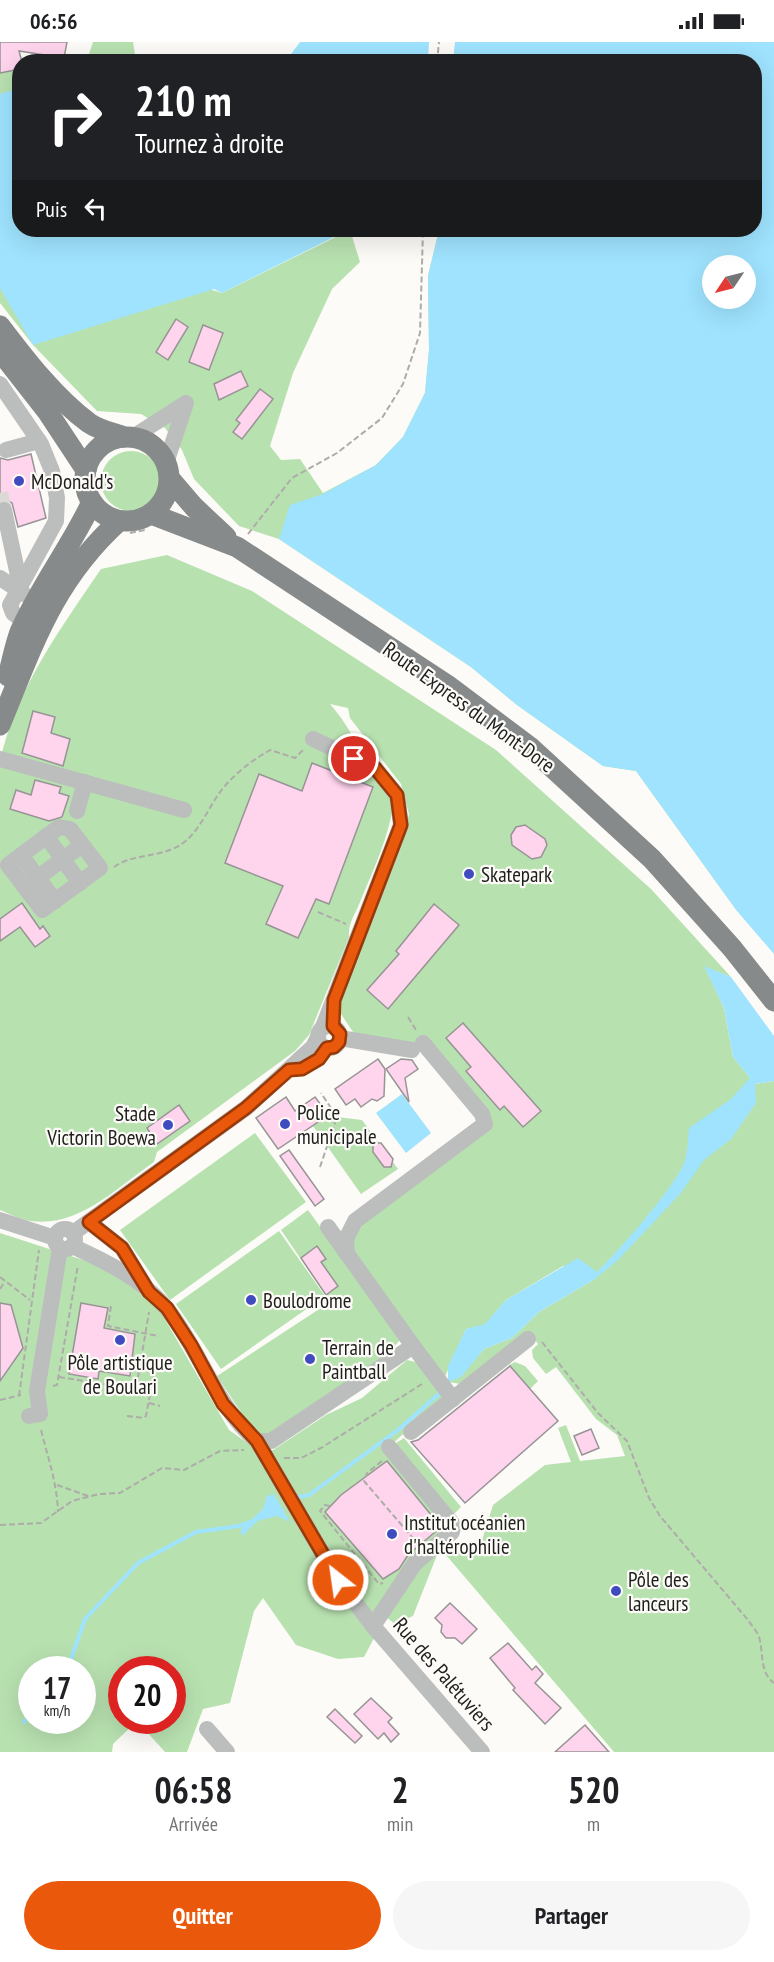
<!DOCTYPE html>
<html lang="fr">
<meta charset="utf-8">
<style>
body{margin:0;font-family:"PT Sans Narrow",sans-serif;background:#f6f6f6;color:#202124;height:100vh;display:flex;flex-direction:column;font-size:22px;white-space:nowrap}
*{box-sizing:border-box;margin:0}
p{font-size:20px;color:#757577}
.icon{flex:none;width:33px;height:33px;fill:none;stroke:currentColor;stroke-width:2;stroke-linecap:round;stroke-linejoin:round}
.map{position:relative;height:1710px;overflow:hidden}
.panel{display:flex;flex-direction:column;background:#fff;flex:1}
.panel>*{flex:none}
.hud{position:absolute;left:12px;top:12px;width:750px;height:183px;border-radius:24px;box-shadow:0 6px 24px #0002;background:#202124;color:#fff;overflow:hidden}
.needle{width:39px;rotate:235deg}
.buttons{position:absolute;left:702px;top:213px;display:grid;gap:12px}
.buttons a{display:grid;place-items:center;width:54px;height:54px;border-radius:50%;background:#fff;box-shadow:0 6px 24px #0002;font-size:30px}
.speed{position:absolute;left:18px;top:1614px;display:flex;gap:12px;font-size:30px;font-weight:700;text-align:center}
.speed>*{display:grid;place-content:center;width:78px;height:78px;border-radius:50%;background:#fff;box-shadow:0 6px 24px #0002;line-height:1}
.speed small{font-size:15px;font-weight:400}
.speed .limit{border:9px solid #d22;background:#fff;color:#111}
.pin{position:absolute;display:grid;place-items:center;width:51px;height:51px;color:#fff;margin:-26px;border:3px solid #fff;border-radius:50%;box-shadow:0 2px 6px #0007}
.me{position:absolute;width:66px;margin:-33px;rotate:330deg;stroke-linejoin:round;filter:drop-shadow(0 0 4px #0008)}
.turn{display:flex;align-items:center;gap:21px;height:126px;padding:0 24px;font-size:27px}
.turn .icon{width:78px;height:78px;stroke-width:2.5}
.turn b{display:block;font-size:42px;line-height:51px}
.then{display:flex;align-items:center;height:57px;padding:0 24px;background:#0003;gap:12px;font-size:22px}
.eta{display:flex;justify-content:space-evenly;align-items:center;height:102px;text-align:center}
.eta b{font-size:36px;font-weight:700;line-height:42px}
.primary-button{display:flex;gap:12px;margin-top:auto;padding:12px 24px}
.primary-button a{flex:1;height:69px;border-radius:36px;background:#ea580c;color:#fff;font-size:24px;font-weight:700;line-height:69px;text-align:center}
.primary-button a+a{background:#f6f6f6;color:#202124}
.status{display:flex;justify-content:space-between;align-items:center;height:42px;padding:0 30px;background:#fff;direction:ltr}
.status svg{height:16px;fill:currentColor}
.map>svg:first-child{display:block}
.green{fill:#b8e1b0;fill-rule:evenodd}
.water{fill:#9fe3fe;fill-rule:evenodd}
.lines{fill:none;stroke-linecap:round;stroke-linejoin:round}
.stream{stroke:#9fe3fe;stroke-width:4}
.building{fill:#ffd4ed;stroke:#979495;stroke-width:1.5}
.minor-tunnel{stroke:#dbdad6;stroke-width:16;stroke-dasharray:16 8;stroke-linecap:butt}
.path{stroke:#adaca9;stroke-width:2;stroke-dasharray:6 3;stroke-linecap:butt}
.minor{stroke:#bcbdbd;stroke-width:16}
.major{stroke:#878a8a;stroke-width:21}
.route-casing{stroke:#983908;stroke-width:15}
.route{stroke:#ea580c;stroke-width:10}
.poi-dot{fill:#3f4bbf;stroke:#fcfbf7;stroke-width:2}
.labels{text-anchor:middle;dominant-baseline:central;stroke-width:4.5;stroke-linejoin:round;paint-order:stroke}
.poi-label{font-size:21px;fill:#1e1e1d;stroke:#fcfbf7;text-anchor:start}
.street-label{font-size:21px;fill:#1e1e1d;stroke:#fcfbf7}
</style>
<div class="status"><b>06:56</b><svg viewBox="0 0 49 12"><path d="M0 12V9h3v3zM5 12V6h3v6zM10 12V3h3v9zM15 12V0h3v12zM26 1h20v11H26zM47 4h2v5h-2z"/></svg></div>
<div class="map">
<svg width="774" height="1710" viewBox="0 0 774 1710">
<rect width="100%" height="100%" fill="#fcfbf7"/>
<!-- green -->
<g class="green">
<path d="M93,0H133L136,19H83L87,18Z"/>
<path d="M19,28L20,188L222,251L350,188L360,220L332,247L293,331L270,404L281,418L300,417L323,451L376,423L403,395L425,351L429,308L428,234L439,188L737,869L636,729L603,724L517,663L471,625L279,497L239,484L194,437L182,408L165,386L141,372L97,369L33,303L0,261V31Z"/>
<circle cx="131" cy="439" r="30"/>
<path d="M167,513L252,549L496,708L651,847L731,935L705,925L724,966L733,1015L755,1042L774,1039V1710H614L446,1513L459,1500L479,1508L493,1463L545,1423L571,1420L558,1386L566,1383L580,1419L625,1414L617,1393L596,1377L556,1325L546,1332L533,1316L532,1308L538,1302L529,1290L461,1342L448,1340L462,1333L484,1307L512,1296L539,1270L595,1237L563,1224L506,1258L485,1283L466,1287L444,1337L352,1214L351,1195L359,1179L487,1090L430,1004L355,993L339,969L346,942L403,800L409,772L401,742L350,676L348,666L330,662C356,691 367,729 394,757C390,793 374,826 360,860C355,873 348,881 349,895L309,993L295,1009L157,1110L154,1120C118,1145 78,1186 31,1179C21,1178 10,1172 0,1168V720C15,648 61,586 101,527Z"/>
<path d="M333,1070L337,1075L362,1078L398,1127L361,1152L313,1084Z"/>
<path d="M255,1091L306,1160L170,1258L120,1188Z"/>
<path d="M308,1168L401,1296C393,1314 296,1375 274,1391L261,1393L250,1384L217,1334L330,1260L281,1188Z"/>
<path d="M279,1189L325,1254L221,1327L176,1262Z"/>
<path d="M0,1191L108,1226L159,1267L229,1388L256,1407L273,1408L326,1373L362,1356L407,1318L419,1321L444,1354L388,1406L404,1396L461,1465L453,1473L461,1482V1488L458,1495L437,1513L413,1574L395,1582L376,1567L374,1596L364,1615L338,1617L296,1603L263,1556L254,1569L230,1661L203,1667L187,1710H165L137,1679L113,1702L112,1710H0ZM32,1628H82V1678H32ZM122,1628H172V1678H122Z"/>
<path d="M515,1320L525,1324L538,1339L530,1347L509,1323Z"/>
</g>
<!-- water -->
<g class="water">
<path d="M300,0H429L428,19H286Z"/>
<path d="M455,0H774V912L737,869L636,729L603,724L517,663L471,625L279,497L290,463L323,452L376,423L403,395L425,351L429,308L428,234L439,188H754V20L453,19ZM712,224H746V256H712Z"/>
<path d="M19,46L20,188H348L222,251L214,247L33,303L0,246V52Z"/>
<path d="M704,924L731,935L774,994V1039L755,1042L756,1061L731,1097L704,1118L680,1152L619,1217L595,1237L539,1270L512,1296L484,1307L461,1335L448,1340V1324L466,1287L485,1282L506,1258L578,1216L597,1230C616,1212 679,1141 685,1118C688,1108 688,1096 689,1086L731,1057L750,1036L733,1015L724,966Z"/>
<path d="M402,1052L431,1091L406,1111L376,1071Z"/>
<path d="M274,1452L290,1480L277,1474L257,1479L243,1494L240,1488L263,1467L267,1454Z"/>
</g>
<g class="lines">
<!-- stream -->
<g class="stream">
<path d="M298,1455L309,1453L398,1388L441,1350"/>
<path d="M67,1628L85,1577L138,1521L196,1490L239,1484L256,1478"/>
<path d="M24,1680L32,1671"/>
</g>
</g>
<!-- building -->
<g class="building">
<path d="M0,0H67L64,16L19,9L22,20L20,27L0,31Z"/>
<path d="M176,277L188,285L168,318L156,310Z"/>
<path d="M203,283L223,291L209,328L189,320Z"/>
<path d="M241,329L248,344L219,358L214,342Z"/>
<path d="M260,347L273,357L242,397L233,390L240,381L236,378Z"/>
<path d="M31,412L46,476L18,485L12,461L7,458L0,459V416L8,418Z"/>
<path d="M33,669L55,675L51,691L70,697L63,724L22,711Z"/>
<path d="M312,721L373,745L329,862L316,857L298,896L266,882L283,844L225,821L259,732L302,749Z"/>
<path d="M35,738L61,745L59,751L69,754L62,775L49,779L10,767L16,748L31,753Z"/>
<path d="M525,783L545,797L547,803L541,815L532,817L512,803L511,793L516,785Z"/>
<path d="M22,861L40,887L43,884L50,894L35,905L20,885L0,899V877Z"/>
<path d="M434,862L459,883L388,967L367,948L399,912L396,909Z"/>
<path d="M463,981L541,1069L523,1085L504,1064L500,1068L466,1029L471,1025L446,996Z"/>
<path d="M378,1017L385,1027L384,1054L377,1059L372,1057L361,1065L355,1057L346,1063L335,1047Z"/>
<path d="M401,1017L412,1018L418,1027L405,1036L409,1060L386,1027Z"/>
<path d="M286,1055L295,1069L315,1055L325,1068L321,1071L324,1076L278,1107L256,1076Z"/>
<path d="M179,1063L190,1079L157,1102L147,1086Z"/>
<path d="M373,1101H381L393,1117L391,1125H384L373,1110Z"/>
<path d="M289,1108L324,1157L315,1164L280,1114Z"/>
<path d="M317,1204L326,1217L321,1220L338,1244L326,1253L301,1216Z"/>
<path d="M0,1261L11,1263L23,1306L0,1339Z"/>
<path d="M81,1261L108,1266L104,1286L135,1292L130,1334L99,1329L98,1337L69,1332Z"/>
<path d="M510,1324L558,1379L465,1461L411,1400L418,1398Z"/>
<path d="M591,1387L599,1406L582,1413L574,1394Z"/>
<path d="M387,1419L441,1485L408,1513L399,1527L383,1537L325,1470L341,1453Z"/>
<path d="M450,1561L477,1587L462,1602L455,1596H446L441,1590L442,1583L435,1576Z"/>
<path d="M508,1601L532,1628L536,1624L543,1632L535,1641L561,1666L545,1682L513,1648L515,1646L490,1616Z"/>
<path d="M371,1656L392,1676L388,1680L399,1692L391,1700L384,1691L378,1697L354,1672Z"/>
<path d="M335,1667L362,1694L355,1701L327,1675Z"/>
<path d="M585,1683L609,1710H555Z"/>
</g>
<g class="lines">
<!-- minor-tunnel -->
<path class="minor-tunnel" d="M0,451L4,468"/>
<!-- path -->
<g class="path">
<path d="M437,20L439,0"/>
<path d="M130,491L145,488"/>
<path d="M248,492L292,436L337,411L382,376L403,342L420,291L423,188"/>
<path d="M114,825C133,811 163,816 183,801C199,789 207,769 218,753C231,734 251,719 270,708L295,716L303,708"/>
<path d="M318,870L346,882"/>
<path d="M408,975L416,988"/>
<path d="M320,1125L337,1075L321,1051"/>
<path d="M0,1235L30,1258"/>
<path d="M0,1247L5,1239"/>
<path d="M111,1264L108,1284L158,1294"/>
<path d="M542,1300L598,1371L627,1399L649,1456L660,1474L748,1578C751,1583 757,1589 759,1595C764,1611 759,1630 774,1641"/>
<path d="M59,1335L136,1347L149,1270"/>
<path d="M53,1344L57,1343L78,1223"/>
<path d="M19,1354L39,1208"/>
<path d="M0,1358L21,1353"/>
<path d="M149,1361L160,1364"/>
<path d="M127,1374L143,1376L146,1374L155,1325"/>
<path d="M41,1388C48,1416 57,1441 58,1470"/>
<path d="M284,1416H301L321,1406L422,1342"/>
<path d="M382,1419L367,1431L364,1439L417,1501"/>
<path d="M57,1443L88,1454"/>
<path d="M330,1464L325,1463L320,1469L379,1542L383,1541"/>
<path d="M0,1483L41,1481L72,1459L99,1452L120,1451L162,1426L184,1428L220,1409L244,1408"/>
</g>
<!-- minor -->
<g class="minor">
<path d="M0,342L41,402L52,429L57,456L56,479L10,563L13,571L25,580"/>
<path d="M133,395L186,361L166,421"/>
<path d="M6,408L39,399"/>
<path d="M4,468L20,543"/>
<path d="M0,536L24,552"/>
<path d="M313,697L375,726L397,753L401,783L323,985"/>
<path d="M0,717L184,768"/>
<path d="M77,769L85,740"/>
<path d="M59,785L70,787L100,826L42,868L8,823Z"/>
<path d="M46,794L80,841"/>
<path d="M21,813L55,859"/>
<path d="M25,845L82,803"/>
<circle cx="329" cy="995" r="11"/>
<path d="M340,996L412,1008"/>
<path d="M0,1178L55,1196"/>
<path d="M89,1180L122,1206L145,1244"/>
<circle cx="65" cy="1197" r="10"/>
<path d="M73,1191L246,1066L313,1005L318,995"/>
<path d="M72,1204C105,1219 144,1238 167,1267C201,1309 215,1364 257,1399H271L413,1304L328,1185"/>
<path d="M347,1212L346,1197L355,1179L485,1082L482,1072L423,1001"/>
<path d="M413,1304L453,1357"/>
<path d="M29,1374L40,1372L37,1349L60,1206"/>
<path d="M411,1390L528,1297"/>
<path d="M257,1399L338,1538L373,1584L482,1710"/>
<path d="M373,1584L415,1521L452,1490V1481L389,1405"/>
<path d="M207,1687L227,1710"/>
</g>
<!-- major -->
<g class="major">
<path d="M0,284C25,317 55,356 89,381C99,388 113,391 124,395"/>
<path d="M0,309L47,369L86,428"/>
<circle cx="127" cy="437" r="42"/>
<path d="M170,437L194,465L226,495"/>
<path d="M151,472L237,505L447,643L531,706L652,817L732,906L774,959"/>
<path d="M8,634C12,620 15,603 20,590C40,544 71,505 92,460"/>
<path d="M0,683C33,603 53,539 119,479"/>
</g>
</g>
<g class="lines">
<!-- route casing -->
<g class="route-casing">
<path id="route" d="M338,1538L257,1399L223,1362L191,1303L167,1266L149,1250L122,1206L89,1180L246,1066L289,1028L302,1027L319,1017L327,1006L334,1005L339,1000L340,992L333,984L334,958L401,783L397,753L375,726L354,717"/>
</g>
<!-- route -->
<use href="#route" class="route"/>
</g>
<!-- markers -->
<g class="poi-dot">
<circle cx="19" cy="439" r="6"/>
<circle cx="469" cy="832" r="6"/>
<circle cx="285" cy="1082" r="6"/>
<circle cx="168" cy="1083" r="6"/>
<circle cx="251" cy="1258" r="6"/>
<circle cx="120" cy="1298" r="6"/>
<circle cx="310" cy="1317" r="6"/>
<circle cx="392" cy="1492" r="6"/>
<circle cx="616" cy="1549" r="6"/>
</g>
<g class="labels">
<!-- poi labels -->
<g class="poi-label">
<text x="31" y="439">McDonald's</text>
<text x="481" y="832">Skatepark</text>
<text x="297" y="1070">Police<tspan x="297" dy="24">municipale</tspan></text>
<text x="156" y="1071" text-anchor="end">Stade<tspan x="156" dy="24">Victorin Boewa</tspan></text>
<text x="263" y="1258">Boulodrome</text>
<text x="322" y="1305">Terrain de<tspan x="322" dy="24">Paintball</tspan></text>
<text x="120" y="1320" text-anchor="middle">Pôle artistique<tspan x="120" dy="24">de Boulari</tspan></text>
<text x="404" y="1480">Institut océanien<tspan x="404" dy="24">d'haltérophilie</tspan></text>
<text x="628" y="1537">Pôle des<tspan x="628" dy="24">lanceurs</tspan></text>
</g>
<!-- street labels -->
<g class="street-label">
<text transform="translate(469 665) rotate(36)">Route Express du Mont-Dore</text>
<text transform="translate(444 1632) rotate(49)">Rue des Palétuviers</text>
</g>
</g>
</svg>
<div class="buttons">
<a><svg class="needle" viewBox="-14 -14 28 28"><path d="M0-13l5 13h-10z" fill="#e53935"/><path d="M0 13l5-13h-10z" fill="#757577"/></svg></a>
</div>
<div class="speed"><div>17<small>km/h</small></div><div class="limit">20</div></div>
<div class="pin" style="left:354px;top:717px;background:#d93025"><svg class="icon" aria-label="arrive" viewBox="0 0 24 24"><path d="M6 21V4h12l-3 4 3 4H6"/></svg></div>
<svg class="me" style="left:338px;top:1538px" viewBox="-20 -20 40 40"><circle r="17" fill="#ea580c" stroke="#fff" stroke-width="3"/><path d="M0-11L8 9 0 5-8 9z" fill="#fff"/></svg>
<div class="hud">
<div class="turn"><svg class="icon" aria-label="right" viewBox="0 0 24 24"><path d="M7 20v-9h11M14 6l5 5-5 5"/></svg><div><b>210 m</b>Tournez à droite</div></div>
<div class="then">Puis<svg class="icon" aria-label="left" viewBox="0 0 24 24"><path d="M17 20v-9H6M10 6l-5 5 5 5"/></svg></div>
</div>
</div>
<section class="panel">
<div class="eta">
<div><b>06:58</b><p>Arrivée</p></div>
<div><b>2</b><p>min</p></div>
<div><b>520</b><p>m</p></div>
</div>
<div class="primary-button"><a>Quitter</a><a>Partager</a></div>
</section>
